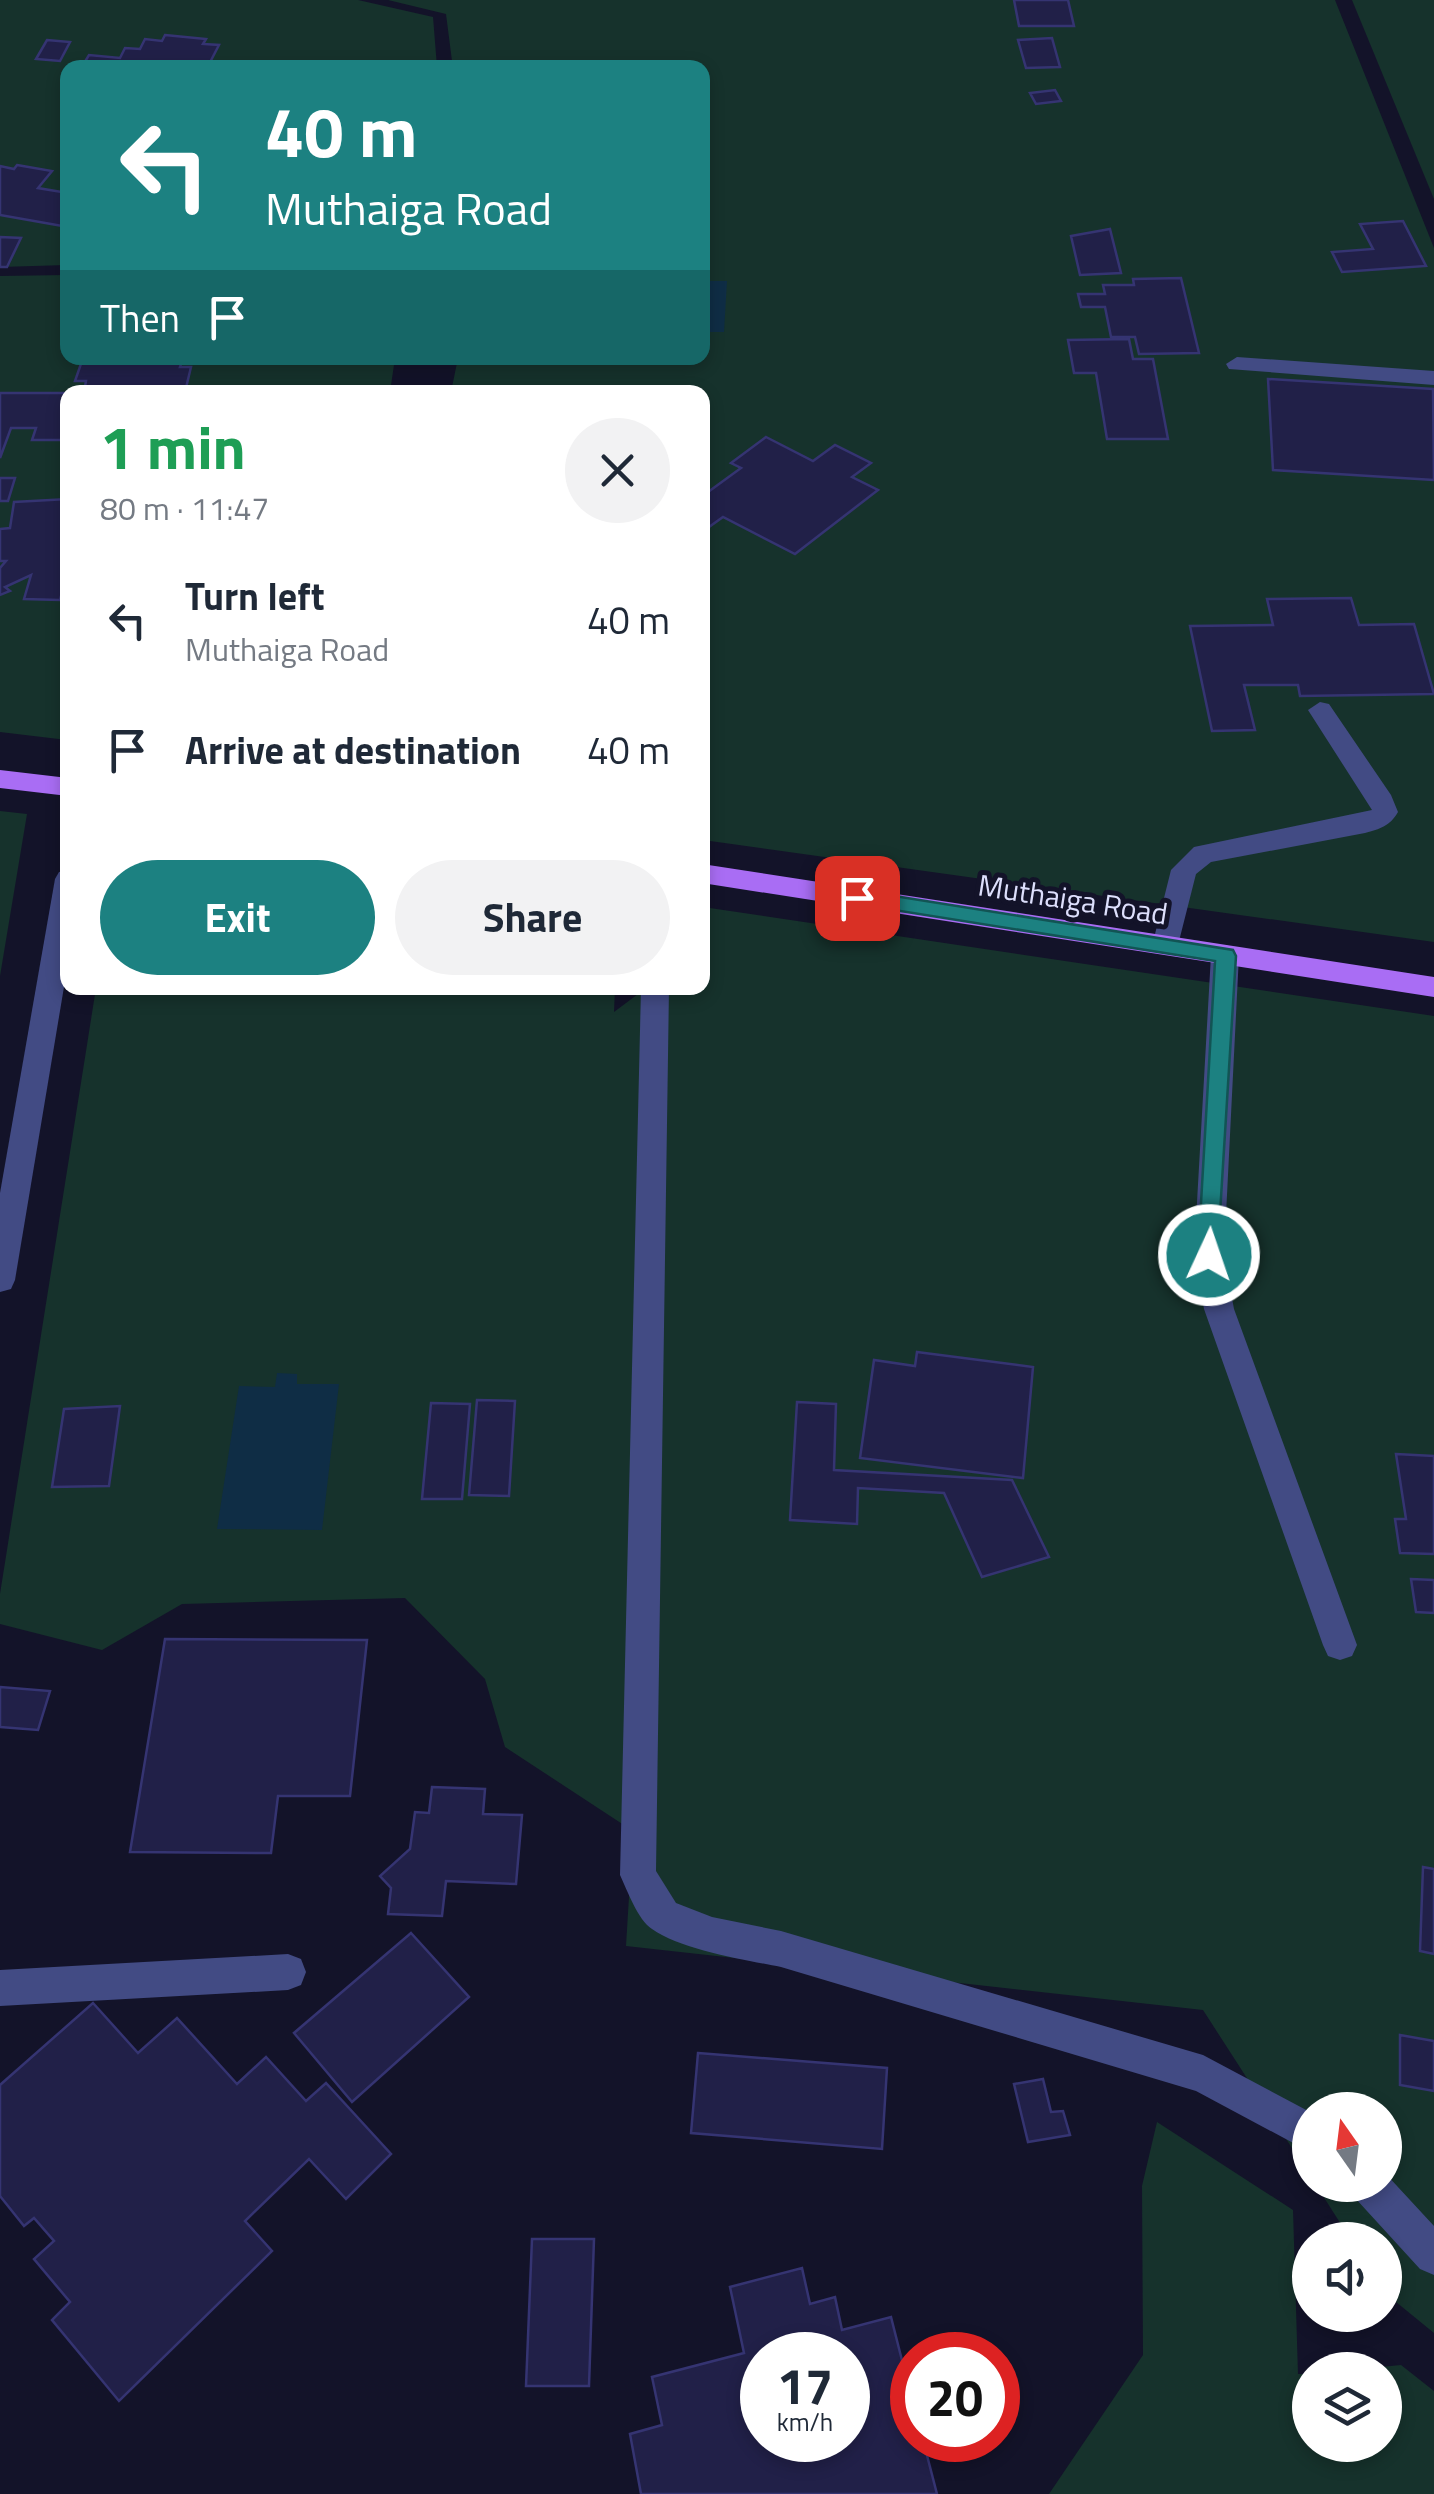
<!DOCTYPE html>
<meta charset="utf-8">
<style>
body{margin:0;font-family:"Titillium Web",sans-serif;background:#f2f2f3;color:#1f2937;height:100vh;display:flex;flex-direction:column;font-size:38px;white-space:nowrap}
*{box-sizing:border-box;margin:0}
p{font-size:32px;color:#747a83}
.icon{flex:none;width:55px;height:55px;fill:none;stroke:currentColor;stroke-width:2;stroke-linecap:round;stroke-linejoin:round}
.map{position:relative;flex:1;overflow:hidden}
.panel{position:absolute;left:60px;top:385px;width:650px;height:610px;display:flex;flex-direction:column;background:#fff;border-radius:20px;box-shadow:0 5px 15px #0003}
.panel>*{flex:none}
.top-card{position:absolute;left:60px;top:60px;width:650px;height:305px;border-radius:20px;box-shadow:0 5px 15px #0003;background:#1c8181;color:#fff;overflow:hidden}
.needle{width:65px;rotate:346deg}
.tools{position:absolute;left:1292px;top:2092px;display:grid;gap:20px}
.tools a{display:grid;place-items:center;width:110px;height:110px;border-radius:50%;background:#fff;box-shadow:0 5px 15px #0003;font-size:50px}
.speed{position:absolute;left:740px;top:2332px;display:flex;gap:20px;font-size:50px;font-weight:700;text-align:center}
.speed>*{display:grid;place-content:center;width:130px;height:130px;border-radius:50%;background:#fff;box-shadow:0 5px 15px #0003;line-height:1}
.speed small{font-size:25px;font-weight:400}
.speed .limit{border:15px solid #d22;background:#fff;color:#111}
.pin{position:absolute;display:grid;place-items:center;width:85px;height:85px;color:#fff;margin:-42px;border-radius:20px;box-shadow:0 5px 15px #0006}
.me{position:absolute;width:110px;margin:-55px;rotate:3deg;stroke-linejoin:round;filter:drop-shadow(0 0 8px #0008)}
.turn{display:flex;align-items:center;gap:35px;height:210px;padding:0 40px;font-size:45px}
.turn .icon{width:130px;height:130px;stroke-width:2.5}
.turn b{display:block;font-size:70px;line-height:85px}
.then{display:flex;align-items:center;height:95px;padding:0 40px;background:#0003;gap:20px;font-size:38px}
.round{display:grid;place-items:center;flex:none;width:105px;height:105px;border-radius:52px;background:#f2f2f3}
.head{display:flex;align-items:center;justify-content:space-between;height:170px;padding:0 40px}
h1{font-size:60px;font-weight:700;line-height:75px;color:#1e9e55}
.primary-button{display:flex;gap:20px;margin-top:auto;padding:20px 40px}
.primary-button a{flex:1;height:115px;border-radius:60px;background:#1c8181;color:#fff;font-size:40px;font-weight:700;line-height:115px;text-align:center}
.primary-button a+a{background:#f2f2f3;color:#1f2937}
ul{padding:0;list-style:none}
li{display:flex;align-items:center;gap:30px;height:130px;padding:0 40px}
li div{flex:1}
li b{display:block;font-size:38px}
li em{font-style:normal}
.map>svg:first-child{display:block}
.green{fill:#16322c}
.water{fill:#0f2d45}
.building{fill:#212048;stroke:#353472;stroke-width:2.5;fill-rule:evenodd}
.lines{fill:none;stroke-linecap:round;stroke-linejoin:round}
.minor{fill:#424b84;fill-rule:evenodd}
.major{fill:#a96df4;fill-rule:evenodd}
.route{fill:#1c8181;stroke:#125454;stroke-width:2.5}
.labels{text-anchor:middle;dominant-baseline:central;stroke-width:10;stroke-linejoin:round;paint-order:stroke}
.street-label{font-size:30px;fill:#dddffc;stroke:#131329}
</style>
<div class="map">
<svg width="1434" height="2494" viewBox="0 0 1434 2494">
<rect width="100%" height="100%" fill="#131329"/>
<!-- green -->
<g class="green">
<path d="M0,0H358L433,17L437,67L452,61L446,14L388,0H1335L1434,248V942L703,840L702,392H451L458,358H702V68H68L67,265L0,267Z"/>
<path d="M1352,0H1434V199Z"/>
<path d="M67,275L68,358H395L390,392H68L67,740L0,732V276Z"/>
<path d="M0,811L27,814L0,976Z"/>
<path d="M703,907L1434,1016V2333L1385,2293V2240H1351L1316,2185H1385V2110H1310V2176L1203,2010L626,1946L633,1831L505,1747L485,1679L405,1598L182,1604L102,1650L0,1624V1594L96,988H615L614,1012L646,988H702Z"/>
<path d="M1157,2122L1293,2210L1298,2374H1310V2445H1385V2370H1350L1401,2365L1434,2391V2494H1049L1143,2355L1142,2186Z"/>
</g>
<!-- water -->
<g class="water">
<path d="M703,281H727L724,332H703Z"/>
<path d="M277,1373L297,1374V1384H339L322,1530L217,1529L239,1386L275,1387Z"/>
</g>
<!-- building -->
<g class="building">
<path d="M1014,0H1068L1074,26H1019Z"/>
<path d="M165,35L206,39L203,44L219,45L207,68H81L89,55L120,58L125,48L140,49L145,39L162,41Z"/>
<path d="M1052,38L1060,67L1026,68L1018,40Z"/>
<path d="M47,40L70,42L60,61L36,59Z"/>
<path d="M1055,90L1061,101L1036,104L1030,93Z"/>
<path d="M17,165L52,171L38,188L68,193V227L0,215V166L14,169Z"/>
<path d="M1403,221L1426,266L1342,272L1332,252L1373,249L1360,224Z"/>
<path d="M1110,229L1121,273L1080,275L1071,236Z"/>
<path d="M0,237L21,238L7,267H0Z"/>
<path d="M1181,278L1199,353L1139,354L1135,337H1111L1105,307H1081L1078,294H1105L1103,285H1134L1133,279Z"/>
<path d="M1129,339L1133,359H1153L1168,439H1107L1096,373H1074L1068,340Z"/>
<path d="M83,358H183L180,367H191L185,392H84L86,381H75Z"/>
<path d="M1268,379L1433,389L1434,480L1273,470Z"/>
<path d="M0,393H68V440H32L36,428H11L0,458Z"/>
<path d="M766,437L813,461L835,445L871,463L852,477L878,490L795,554L723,517L702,532V489L708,492L741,468L731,463Z"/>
<path d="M0,478H15L8,501H0Z"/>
<path d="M68,499V588H63L60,600L24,599L31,575L5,587L10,591L0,595V568L6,561H0V529L10,528L14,502Z"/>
<path d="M1351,598L1359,625L1414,624L1434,694L1300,696L1298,685H1244L1255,730L1212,731L1190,626L1273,625L1267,599Z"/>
<path d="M917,1352L1033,1367L1023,1478L860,1458L874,1360L915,1366Z"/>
<path d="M477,1400L515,1401L509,1496L469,1495Z"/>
<path d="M797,1402L836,1404L834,1470L1012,1480L1049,1557L982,1577L944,1493L858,1488L857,1524L790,1520Z"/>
<path d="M431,1403L470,1404L462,1499H422Z"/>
<path d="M120,1406L109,1486L52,1487L64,1409Z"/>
<path d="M1396,1454L1434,1456V1554L1400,1553L1395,1519H1406Z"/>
<path d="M1411,1579L1434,1580V1613L1416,1612Z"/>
<path d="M165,1639L367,1640L350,1796H278L271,1853L130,1852Z"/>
<path d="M0,1687L50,1691L38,1730L0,1727Z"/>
<path d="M432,1787L485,1789L483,1814L522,1815L516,1884L446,1881L442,1916L388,1914L391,1888L380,1876L410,1849L415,1812L429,1813Z"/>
<path d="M1423,1867L1434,1869V1954L1420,1951Z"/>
<path d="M411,1933L469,1997L352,2102L294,2033Z"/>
<path d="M93,2003L138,2053L177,2018L237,2084L266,2057L306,2101L326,2083L391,2154L346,2199L309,2159L245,2221L272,2251L119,2401L52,2320L70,2302L34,2259L54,2241L34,2218L24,2226L0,2196V2085Z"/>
<path d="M1400,2035L1434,2041V2091L1400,2085Z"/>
<path d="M698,2053L887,2068L882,2149L691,2133Z"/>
<path d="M1043,2079L1051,2112L1063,2111L1070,2135L1028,2142L1014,2084Z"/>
<path d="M532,2239H594L589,2386H526Z"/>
<path d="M802,2268L810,2304L835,2297L842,2330L891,2317L912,2400V2440H923L937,2494H641L630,2434L662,2425L652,2377L744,2353L730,2287ZM762,2355H848V2440H762Z"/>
</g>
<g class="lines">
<!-- minor -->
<g class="minor">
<path d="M1237,357L1434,371V385L1229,369L1226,364Z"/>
<path d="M1320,702L1329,704L1391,795L1398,812C1390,826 1380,829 1365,833L1211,862L1196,874L1176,953H1156L1152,946L1171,870L1194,847L1372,810L1308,710Z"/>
<path d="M68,870V963L15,1280L11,1289L0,1292V1193L55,879L59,872Z"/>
<path d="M1225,945L1235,948L1239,955L1224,1255L1234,1309L1357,1645L1352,1656L1340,1660L1328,1656L1323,1645L1204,1309L1194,1255L1211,955L1215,948Z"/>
<path d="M641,988H669L656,1871L676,1903L712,1917L781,1931L1203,2055L1310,2112V2152L1196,2091L781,1967C746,1960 681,1950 652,1929C638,1920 627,1890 620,1875Z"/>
<path d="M288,1954L301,1959L306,1972L301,1985L288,1990L0,2006V1970Z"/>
<path d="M1385,2173L1434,2226V2275L1420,2269L1356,2199L1351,2185H1385Z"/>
</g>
<!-- major -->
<g class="major">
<path d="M0,770L68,778V796L0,788Z"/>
<path d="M702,864L1434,977V997L702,883Z"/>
</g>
</g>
<!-- route -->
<path class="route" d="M857,890L1233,950L1236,956L1217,1262L1209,1264L1198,1255L1215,961L850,903V893Z"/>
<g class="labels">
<!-- street labels -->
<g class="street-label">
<text transform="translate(1073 899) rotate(9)">Muthaiga Road</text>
</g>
</g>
</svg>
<div class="tools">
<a><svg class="needle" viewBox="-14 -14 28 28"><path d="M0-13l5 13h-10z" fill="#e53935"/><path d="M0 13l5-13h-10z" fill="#747a83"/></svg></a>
<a><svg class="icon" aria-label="sound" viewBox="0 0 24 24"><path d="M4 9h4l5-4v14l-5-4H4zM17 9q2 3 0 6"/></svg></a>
<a><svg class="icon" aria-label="layers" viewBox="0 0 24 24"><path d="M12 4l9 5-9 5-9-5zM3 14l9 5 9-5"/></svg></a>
</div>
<div class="speed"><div>17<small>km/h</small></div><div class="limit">20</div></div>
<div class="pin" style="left:857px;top:898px;background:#d93025"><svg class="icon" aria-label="arrive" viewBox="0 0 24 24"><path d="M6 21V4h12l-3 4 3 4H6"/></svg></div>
<svg class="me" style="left:1209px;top:1255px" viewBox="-20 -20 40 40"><circle r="17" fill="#1c8181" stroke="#fff" stroke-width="3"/><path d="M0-11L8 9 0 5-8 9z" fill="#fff"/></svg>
<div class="top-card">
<div class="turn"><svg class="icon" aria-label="left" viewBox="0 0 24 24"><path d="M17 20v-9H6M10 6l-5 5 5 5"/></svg><div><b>40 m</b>Muthaiga Road</div></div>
<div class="then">Then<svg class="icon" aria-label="arrive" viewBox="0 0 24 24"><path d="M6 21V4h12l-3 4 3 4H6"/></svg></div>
</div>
<section class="panel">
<div class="head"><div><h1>1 min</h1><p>80 m · 11:47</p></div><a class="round"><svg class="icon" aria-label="close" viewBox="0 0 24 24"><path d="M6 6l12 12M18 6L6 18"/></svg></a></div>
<ul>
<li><svg class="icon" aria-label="left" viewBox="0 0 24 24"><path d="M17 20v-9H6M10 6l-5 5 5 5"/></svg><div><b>Turn left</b><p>Muthaiga Road</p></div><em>40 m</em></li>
<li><svg class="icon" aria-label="arrive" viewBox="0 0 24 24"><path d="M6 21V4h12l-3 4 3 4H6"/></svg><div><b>Arrive at destination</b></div><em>40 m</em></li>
</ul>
<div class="primary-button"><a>Exit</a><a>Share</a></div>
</section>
</div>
